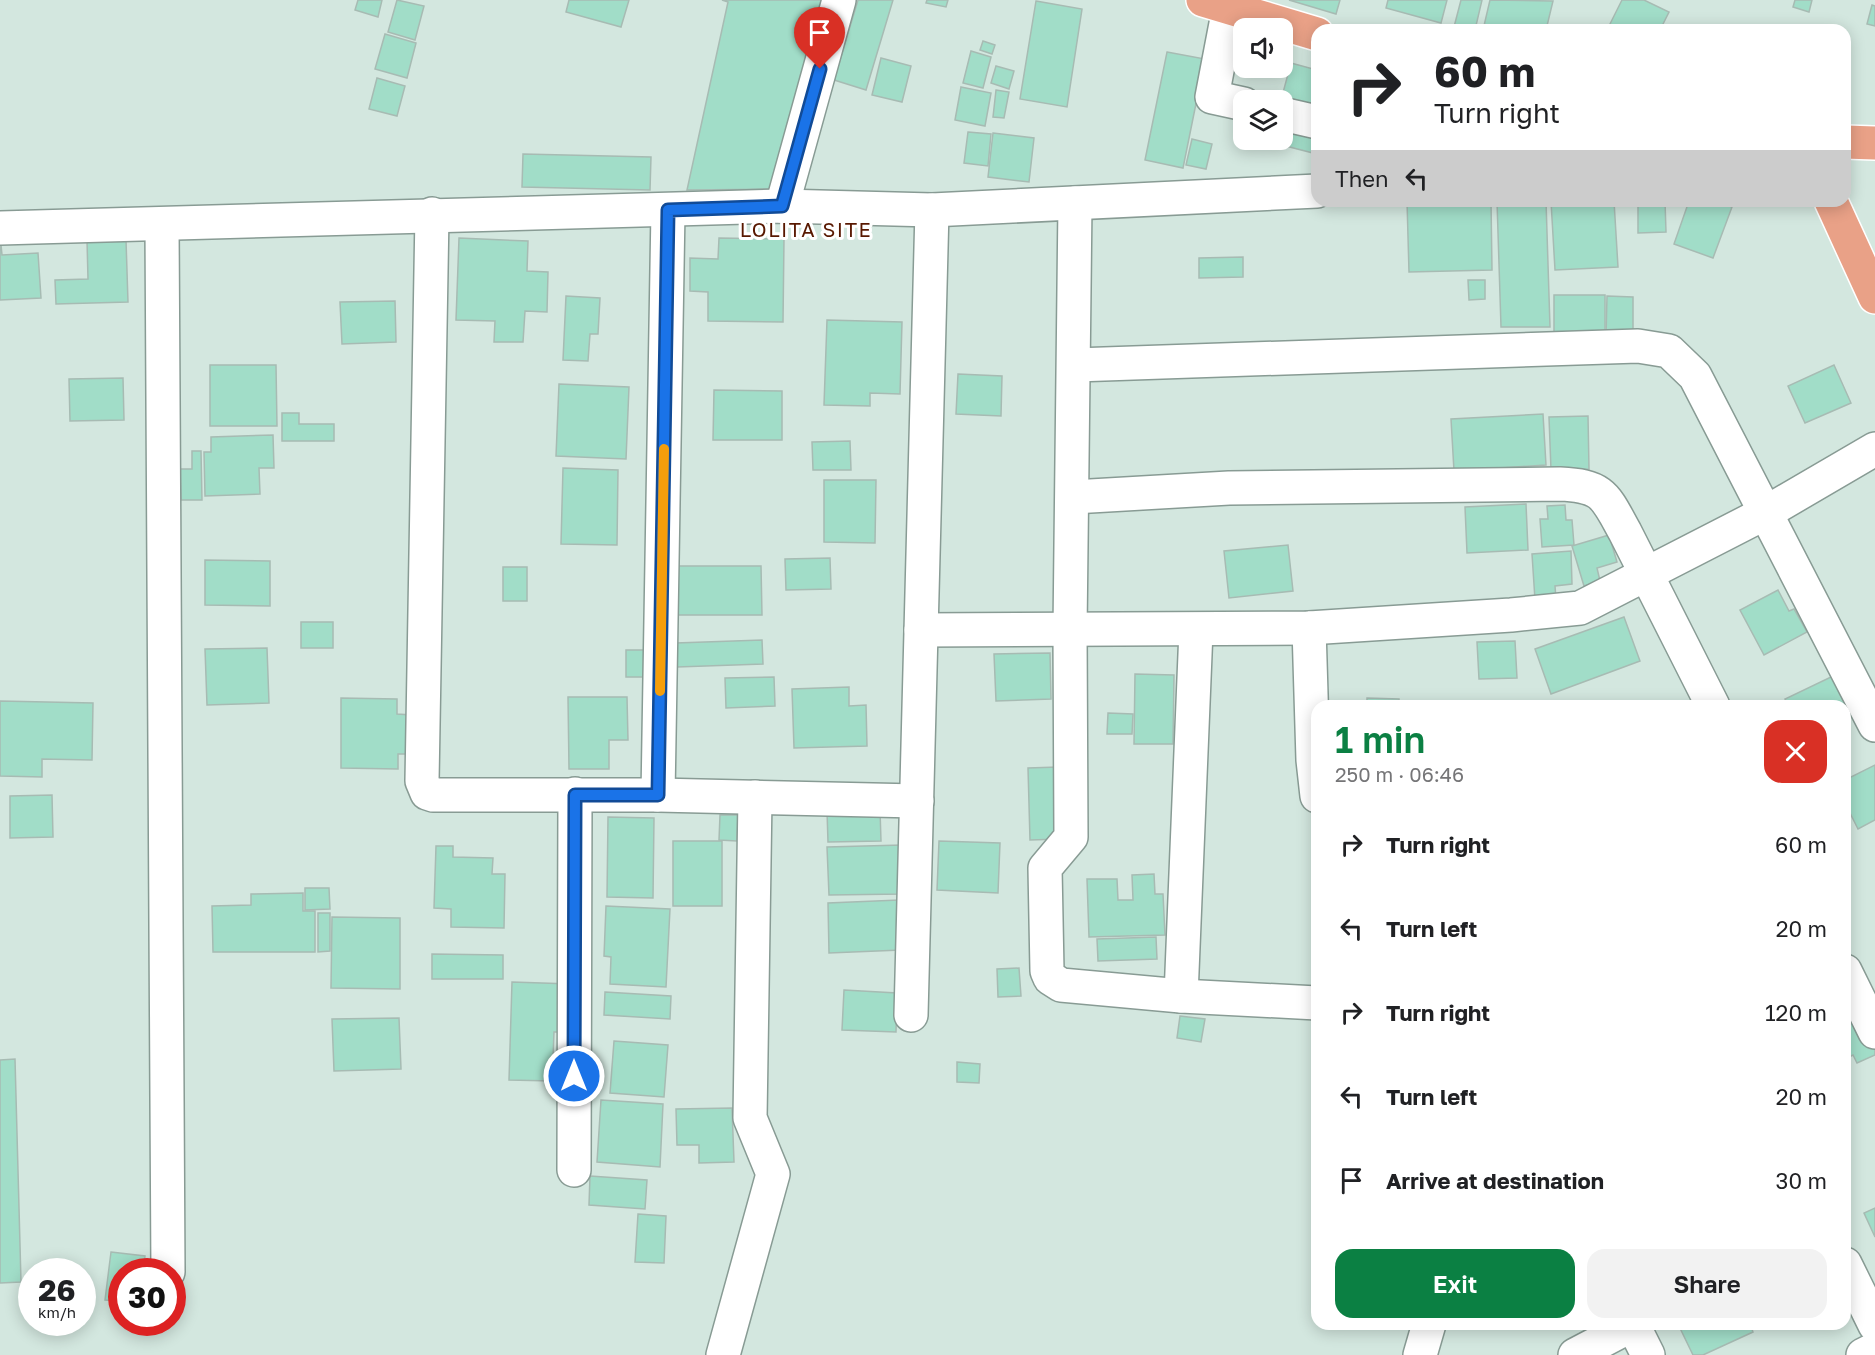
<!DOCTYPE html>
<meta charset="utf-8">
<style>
body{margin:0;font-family:"Golos Text",sans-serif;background:#f2f2f2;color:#202124;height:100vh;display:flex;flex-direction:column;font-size:22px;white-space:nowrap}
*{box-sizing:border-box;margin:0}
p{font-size:20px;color:#757577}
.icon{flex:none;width:33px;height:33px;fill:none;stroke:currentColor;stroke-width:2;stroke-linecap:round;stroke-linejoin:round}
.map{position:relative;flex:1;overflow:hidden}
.sheet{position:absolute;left:1311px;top:700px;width:540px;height:630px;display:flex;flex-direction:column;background:#fff;border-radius:18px;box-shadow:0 3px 15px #0003}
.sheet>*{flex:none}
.banner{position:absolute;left:1311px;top:24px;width:540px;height:183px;border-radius:18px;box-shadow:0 3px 15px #0003;background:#fff;color:#202124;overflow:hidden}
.controls{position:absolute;left:1233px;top:18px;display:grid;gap:12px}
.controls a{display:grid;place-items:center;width:60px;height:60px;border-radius:12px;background:#fff;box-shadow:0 3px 15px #0003;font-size:30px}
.speed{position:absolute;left:18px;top:1258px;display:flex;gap:12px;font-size:30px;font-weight:700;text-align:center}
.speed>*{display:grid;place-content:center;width:78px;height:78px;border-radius:50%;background:#fff;box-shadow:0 3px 15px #0003;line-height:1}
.speed small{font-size:15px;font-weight:400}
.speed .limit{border:9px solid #d22;background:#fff;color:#111}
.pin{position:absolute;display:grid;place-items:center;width:51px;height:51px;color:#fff;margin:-62px -26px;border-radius:50% 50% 50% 0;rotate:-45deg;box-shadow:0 0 6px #0007}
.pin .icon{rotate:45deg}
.me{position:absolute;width:66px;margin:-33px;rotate:0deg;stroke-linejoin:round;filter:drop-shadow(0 0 4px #0008)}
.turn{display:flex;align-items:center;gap:21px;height:126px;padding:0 24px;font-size:27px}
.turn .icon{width:78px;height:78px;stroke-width:2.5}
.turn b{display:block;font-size:42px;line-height:51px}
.then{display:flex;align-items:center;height:57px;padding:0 24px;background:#0003;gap:12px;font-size:22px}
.round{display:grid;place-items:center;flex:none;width:63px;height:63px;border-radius:18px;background:#f2f2f2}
.headline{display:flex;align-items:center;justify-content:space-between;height:102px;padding:0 24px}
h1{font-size:36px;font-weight:600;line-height:45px;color:#0b8043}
.primary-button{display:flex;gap:12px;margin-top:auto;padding:12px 24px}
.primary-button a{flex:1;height:69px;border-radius:18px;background:#0b8043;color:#fff;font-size:24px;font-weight:600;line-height:69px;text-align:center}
.primary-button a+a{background:#f2f2f2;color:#202124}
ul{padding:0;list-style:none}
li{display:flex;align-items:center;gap:18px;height:84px;padding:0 24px}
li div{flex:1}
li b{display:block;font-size:22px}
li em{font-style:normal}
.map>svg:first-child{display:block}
.building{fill:#a1ddc8;stroke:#a7bbb3;stroke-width:1.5}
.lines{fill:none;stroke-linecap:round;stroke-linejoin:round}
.minor-casing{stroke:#889b94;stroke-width:36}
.major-casing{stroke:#fff;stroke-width:36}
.minor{stroke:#fff;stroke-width:33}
.major{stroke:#e9a187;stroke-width:33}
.route-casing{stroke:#114b97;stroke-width:15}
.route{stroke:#1a73e8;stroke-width:10}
.slow{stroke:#f59e0b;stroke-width:10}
.labels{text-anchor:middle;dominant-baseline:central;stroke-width:6;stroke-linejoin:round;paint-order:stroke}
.neighbourhood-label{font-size:20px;letter-spacing:1.5px;fill:#581800;stroke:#fff}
</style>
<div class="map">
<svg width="1875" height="1355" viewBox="0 0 1875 1355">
<rect width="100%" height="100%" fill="#d3e7df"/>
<!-- building -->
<g class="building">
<path d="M358,0H382L378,17L355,10Z"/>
<path d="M397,0L424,6L415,40L388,32Z"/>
<path d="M569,0H629L621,27L566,12Z"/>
<path d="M722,0H822L778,189L687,190L728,2Z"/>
<path d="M858,0H893L866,90L834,80Z"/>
<path d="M927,0H948L946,7L926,3Z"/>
<path d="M1289,0H1340L1336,14Z"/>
<path d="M1388,0H1447L1441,23L1386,8Z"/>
<path d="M1461,0H1482L1475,30L1454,27Z"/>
<path d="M1490,0L1553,1L1546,30H1483Z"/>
<path d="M1622,0H1644L1669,12L1660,30H1607Z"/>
<path d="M1795,0H1812L1809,12L1793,7Z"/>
<path d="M1036,1L1082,9L1067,107L1020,99Z"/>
<path d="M1872,5L1875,6V26L1867,24Z"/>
<path d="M385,34L416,43L407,78L375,69Z"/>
<path d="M983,41L995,45L992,54L980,50Z"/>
<path d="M971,51L991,57L983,88L963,83Z"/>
<path d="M1167,52L1205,59L1183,168L1145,160Z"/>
<path d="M881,58L911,66L902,102L872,95Z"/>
<path d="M1291,63L1317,70V138L1313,153L1270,142V140H1282L1281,100Z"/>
<path d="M996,66L1014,71L1009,89L991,83Z"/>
<path d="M377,78L405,86L397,116L369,109Z"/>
<path d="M961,87L991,93L985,126L955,120Z"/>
<path d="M996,90L1009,92L1004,118L993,117Z"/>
<path d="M968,132L991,134L988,166L964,163Z"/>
<path d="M993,133L1034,138L1029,182L988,177Z"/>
<path d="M1192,139L1212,144L1206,169L1186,165Z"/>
<path d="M523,154L651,157L650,190L522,187Z"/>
<path d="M1407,201H1491L1492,270L1409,272Z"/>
<path d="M1497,201H1546L1550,327H1501Z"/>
<path d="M1551,201H1614L1618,267L1555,270Z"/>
<path d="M1638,201H1665L1666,232L1638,233Z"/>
<path d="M1689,201H1716L1732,207L1713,258L1674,244Z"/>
<path d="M0,234L2,255L38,253L41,298L0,300Z"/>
<path d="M459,238L528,241L527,271L548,272L547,312L525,311L523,342H494L495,321L456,320Z"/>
<path d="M719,238L784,239L783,322L708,321V292L690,291V258L718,259Z"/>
<path d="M87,240H126L128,302L56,304L55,280L88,279Z"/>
<path d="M1243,257V277L1199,278V258Z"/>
<path d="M1468,280H1485V299L1469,300Z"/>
<rect x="1554" y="295" width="51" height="48"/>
<path d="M566,296L600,298L598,334H590L588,361L563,360Z"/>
<path d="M1607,296L1633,297V338L1606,337Z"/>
<path d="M395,301L396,342L342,344L340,302Z"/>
<path d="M827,320L902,322L900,394L870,393V406L824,405Z"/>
<path d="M210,365H276L277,426H210Z"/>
<path d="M1834,365L1851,403L1805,423L1788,386Z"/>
<path d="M958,374L1002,376L1001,416L956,414Z"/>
<path d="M123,378L124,420L70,421L69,379Z"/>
<path d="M559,384L629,387L626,459L556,456Z"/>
<path d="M714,390L782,391V440H713Z"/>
<path d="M282,413H299V424H334V441H282Z"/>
<path d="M1543,414L1546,465L1454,471L1451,419Z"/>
<path d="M1588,416L1589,469L1551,470L1549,417Z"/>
<path d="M273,435L274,468H259L260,494L205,496L204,452H211V437Z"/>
<path d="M850,441L851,470H813L812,442Z"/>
<path d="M192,451H201L202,500H181L180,469H192Z"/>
<path d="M563,468L618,470L617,545L561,544Z"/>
<path d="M824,480H876L875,543L824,542Z"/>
<path d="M1526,504L1528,550L1467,553L1465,507Z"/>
<path d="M1565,505L1566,520H1572L1574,545L1542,547L1540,519H1548L1547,506Z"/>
<path d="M1609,535L1617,562L1597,568L1600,581L1584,586L1572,546Z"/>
<path d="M1288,545L1293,591L1229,598L1224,551Z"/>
<path d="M1571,551L1572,584L1555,586L1556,599L1535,600L1532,554Z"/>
<path d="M830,558L831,589L786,590L785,559Z"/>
<path d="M205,560L270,561V606L205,605Z"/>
<path d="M668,566H761L762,615H668Z"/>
<rect x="503" y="567" width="24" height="34"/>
<path d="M1778,590L1789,611L1794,609L1807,632L1764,655L1740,610Z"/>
<path d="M1624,617L1640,661L1551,694L1535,649Z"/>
<rect x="301" y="622" width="32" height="26"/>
<path d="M762,640L763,664L677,667L676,643Z"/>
<path d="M1515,641L1517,678L1479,679L1477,642Z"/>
<path d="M267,648L269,703L207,705L205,649Z"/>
<rect x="626" y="650" width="24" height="27"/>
<path d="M1050,653L1051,699L996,701L994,654Z"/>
<path d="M1135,674L1174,675L1173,744H1134Z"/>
<path d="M1833,676L1850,712L1845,714V706H1789L1785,699Z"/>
<path d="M774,677L775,706L726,708L725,678Z"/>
<path d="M849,687V706L866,705L867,746L794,748L792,689Z"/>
<path d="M568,697H627L628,740H609V769H569Z"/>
<path d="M341,698L397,699V714L412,715V754H398V769L341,768Z"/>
<path d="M1367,698L1399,699V706H1367Z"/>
<path d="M0,701L93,703L92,760L42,759V777L0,776Z"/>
<rect x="1406" y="701" width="34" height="5"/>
<path d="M1108,713L1133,714L1132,734H1107Z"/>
<path d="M1875,765V820L1858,829L1845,803V780Z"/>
<path d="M1058,767L1061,839L1030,840L1028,768Z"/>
<path d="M52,795L53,837L10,838V796Z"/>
<path d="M880,810L881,841L828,842L827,811Z"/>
<path d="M720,815H738L737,841L719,840Z"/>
<path d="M608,817L654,818L653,898L607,897Z"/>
<rect x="673" y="841" width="49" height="65"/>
<path d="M939,841L1000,843L998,893L937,890Z"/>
<path d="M902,845L903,894L829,895L827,847Z"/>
<path d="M436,846H453V857L493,858L492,874H505L504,928L451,927V909L434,908Z"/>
<path d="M1154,874L1155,894H1163L1165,935L1089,937L1087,879H1117L1118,900H1133L1132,875Z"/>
<path d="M305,888H329L330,909L305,910Z"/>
<path d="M303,893V911H315V952H213L212,906L251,905V894Z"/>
<path d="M899,900L901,950L829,953L828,903Z"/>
<path d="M606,906L670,909L666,987L610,984L611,957L604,956Z"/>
<path d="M318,913H330V951L318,952Z"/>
<path d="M332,917L400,918V989L331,988Z"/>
<path d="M1156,937L1157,959L1098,961L1097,939Z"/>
<path d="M432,954L503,955V979H432Z"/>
<path d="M1019,968L1021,996L998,997L997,969Z"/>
<path d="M512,982L571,984L569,1032H554L552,1081L509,1080Z"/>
<path d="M1845,989L1875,1050V1055L1857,1063L1853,1055L1845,1059Z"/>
<path d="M844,990L897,993L896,1032L842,1030Z"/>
<path d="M605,992L671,996L670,1019L604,1015Z"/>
<path d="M1180,1016L1205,1019L1201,1042L1177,1038Z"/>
<path d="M399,1018L401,1069L334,1071L332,1019Z"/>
<path d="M614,1041L668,1045L664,1097L610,1093Z"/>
<path d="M15,1059L21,1282L0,1283V1060Z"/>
<path d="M957,1062L980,1064L979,1083L957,1082Z"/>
<path d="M601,1100L663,1104L660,1167L597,1162Z"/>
<path d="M732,1108L734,1162L699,1163V1145H677L676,1109Z"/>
<path d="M590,1176L647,1180L645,1209L589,1205Z"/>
<path d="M1875,1208V1237L1864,1213Z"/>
<path d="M638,1214L666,1216L664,1263L635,1262Z"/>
<path d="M111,1252L145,1256L143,1272H122V1301L105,1300Z"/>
<path d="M1678,1324H1750L1753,1332L1703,1355H1693Z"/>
</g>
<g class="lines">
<!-- minor casing -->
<g class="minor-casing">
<g id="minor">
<path d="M1229,8L1212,97L1244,104"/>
<path d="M1282,114L1317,122"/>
<path d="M1075,203L1070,631L1071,837L1045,868L1047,971L1050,978L1061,985L1181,996L1317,1003"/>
<path d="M782,206L839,0"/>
<path d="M432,214L422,781L427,793L433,795H658L917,801"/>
<path d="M162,224L168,1272"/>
<path d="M0,228L782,206L932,210L1317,191"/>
<path d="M1075,365L1638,346L1669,351L1695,376L1875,725"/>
<path d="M1073,497L1229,488L1560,484C1604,486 1605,496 1625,532L1713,706"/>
<path d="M1309,628L1313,760L1317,796"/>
<path d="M921,630L1309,628L1511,615L1580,608L1767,512L1875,449"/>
<path d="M658,795L668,210"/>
<path d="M1845,971L1875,1032"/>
<path d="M1181,996L1196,630"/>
<path d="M911,1015L932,210"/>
<path d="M574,1170L575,794"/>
<path d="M1845,1264L1875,1325"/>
<path d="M1633,1325L1648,1355"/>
<path d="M723,1355L773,1174L750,1118L755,797"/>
<path d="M1420,1355L1429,1324"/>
<path d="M1575,1355L1634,1324"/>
<path d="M1863,1355L1875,1349"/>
</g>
</g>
<!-- major casing -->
<g class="major-casing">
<g id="major">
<path d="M1203,0L1317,34"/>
<path d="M1845,142L1875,143"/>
<path d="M1831,201L1875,297"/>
</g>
</g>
<!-- minor -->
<use href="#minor" class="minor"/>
<!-- major -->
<use href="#major" class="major"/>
</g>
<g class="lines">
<!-- route casing -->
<g class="route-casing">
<path id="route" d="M574,1076L575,795H658L668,210L782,206L820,69"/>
</g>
<!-- route -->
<use href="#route" class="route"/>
<!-- slow -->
<path class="slow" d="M660,691L664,449"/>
</g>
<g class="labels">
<!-- neighbourhood labels -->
<g class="neighbourhood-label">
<text x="806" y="229">LOLITA SITE</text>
</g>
</g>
</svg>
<div class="controls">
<a><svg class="icon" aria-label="sound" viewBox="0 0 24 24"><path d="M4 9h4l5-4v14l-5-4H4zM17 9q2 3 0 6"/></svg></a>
<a><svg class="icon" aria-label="layers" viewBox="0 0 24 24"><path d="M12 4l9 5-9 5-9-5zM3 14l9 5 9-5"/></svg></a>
</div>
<div class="speed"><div>26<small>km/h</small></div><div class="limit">30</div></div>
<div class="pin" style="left:820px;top:69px;background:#d93025"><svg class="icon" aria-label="arrive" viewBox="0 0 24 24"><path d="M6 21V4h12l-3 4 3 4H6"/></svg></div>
<svg class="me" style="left:574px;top:1076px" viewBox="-20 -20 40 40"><circle r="17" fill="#1a73e8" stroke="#fff" stroke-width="3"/><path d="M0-11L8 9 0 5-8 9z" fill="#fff"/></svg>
<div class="banner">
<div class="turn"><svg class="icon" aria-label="right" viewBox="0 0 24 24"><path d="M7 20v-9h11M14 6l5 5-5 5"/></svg><div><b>60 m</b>Turn right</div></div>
<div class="then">Then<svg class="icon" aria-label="left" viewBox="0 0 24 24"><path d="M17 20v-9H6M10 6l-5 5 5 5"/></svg></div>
</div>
<section class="sheet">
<div class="headline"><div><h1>1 min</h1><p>250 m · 06:46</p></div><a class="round" style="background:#d93025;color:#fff"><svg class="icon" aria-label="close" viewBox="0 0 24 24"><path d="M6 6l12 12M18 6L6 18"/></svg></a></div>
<ul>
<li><svg class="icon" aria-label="right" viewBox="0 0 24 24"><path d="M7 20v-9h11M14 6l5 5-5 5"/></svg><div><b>Turn right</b></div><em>60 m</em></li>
<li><svg class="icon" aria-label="left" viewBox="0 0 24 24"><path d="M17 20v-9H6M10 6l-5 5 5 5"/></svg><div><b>Turn left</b></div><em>20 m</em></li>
<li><svg class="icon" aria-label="right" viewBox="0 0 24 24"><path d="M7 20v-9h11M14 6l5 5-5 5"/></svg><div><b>Turn right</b></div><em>120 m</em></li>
<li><svg class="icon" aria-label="left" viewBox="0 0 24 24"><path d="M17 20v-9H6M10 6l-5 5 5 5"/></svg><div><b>Turn left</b></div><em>20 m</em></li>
<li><svg class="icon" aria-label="arrive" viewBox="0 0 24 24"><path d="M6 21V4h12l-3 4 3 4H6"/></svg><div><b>Arrive at destination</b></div><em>30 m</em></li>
</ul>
<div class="primary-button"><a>Exit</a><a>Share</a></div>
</section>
</div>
